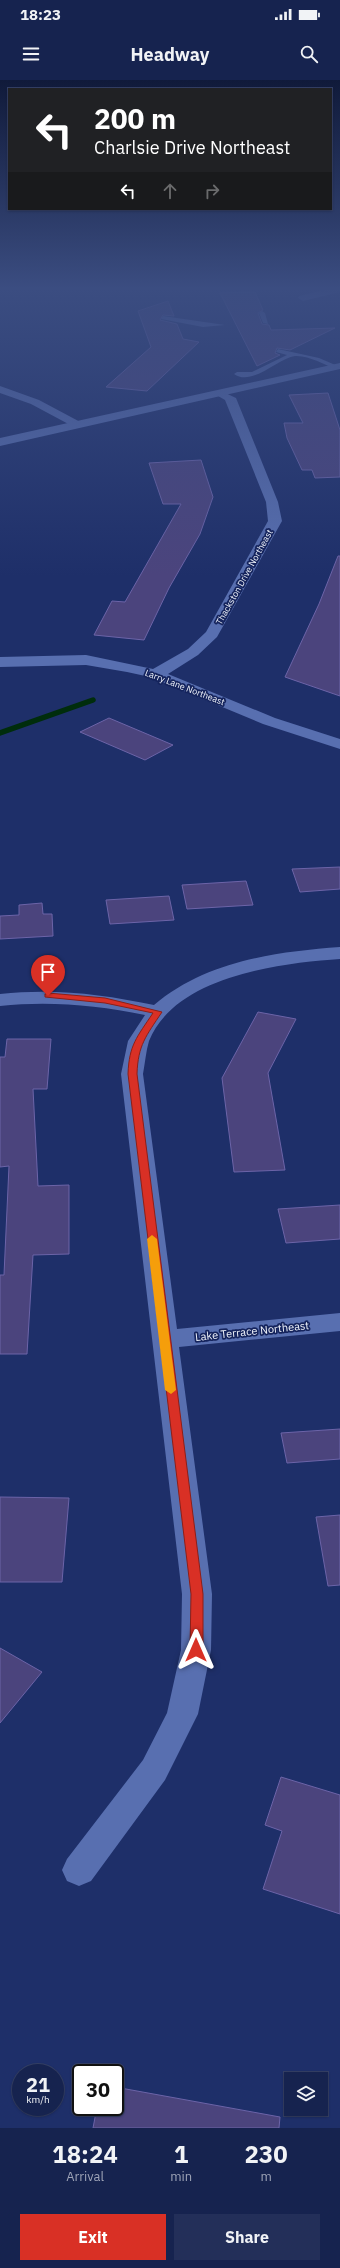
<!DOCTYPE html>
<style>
body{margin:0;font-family:"IBM Plex Sans",sans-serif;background:#232f59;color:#f1f3f6;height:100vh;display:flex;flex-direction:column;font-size:15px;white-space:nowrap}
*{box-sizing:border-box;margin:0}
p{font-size:13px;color:#9ea4b7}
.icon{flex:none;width:22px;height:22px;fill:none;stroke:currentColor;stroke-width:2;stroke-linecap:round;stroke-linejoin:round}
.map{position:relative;height:2048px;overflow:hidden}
.drawer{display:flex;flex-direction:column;background:#16234f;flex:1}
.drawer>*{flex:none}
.banner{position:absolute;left:8px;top:8px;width:324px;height:122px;border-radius:0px;box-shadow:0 1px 3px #0004,0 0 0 1px #354066;background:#202124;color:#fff;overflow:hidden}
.tools{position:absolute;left:284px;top:1992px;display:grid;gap:8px}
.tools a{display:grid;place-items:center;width:44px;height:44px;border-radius:0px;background:#16234f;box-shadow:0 1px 3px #0004,0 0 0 1px #354066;font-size:20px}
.speed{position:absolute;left:12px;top:1984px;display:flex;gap:8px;font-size:20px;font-weight:700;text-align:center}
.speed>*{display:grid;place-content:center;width:52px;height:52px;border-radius:50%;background:#16234f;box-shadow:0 1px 3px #0004,0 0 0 1px #354066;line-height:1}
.speed small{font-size:10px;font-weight:400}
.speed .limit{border:2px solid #111;border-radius:6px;background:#fff;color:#111}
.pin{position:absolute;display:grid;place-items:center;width:34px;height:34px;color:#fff;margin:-41px -17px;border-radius:50% 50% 50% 0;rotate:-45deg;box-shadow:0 0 4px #0007}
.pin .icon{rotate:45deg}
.me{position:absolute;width:44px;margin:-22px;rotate:0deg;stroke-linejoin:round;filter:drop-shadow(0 0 3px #0008)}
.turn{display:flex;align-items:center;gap:14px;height:84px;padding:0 20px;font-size:18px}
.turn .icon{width:52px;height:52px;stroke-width:2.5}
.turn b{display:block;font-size:28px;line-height:34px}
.lanes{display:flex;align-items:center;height:38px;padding:0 20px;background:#0003;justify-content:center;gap:20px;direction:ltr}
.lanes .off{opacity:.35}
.eta{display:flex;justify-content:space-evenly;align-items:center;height:68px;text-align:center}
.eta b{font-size:24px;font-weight:700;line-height:28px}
.cta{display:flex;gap:8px;margin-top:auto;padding:8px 20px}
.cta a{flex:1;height:46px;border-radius:0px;background:#d93025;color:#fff;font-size:16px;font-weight:700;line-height:46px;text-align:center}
.cta a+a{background:#232f59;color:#f1f3f6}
.status{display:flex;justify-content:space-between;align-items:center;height:28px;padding:0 20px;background:#16234f;direction:ltr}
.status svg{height:11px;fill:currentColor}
header{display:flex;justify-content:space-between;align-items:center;height:52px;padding:0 20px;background:#16234f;font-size:18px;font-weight:700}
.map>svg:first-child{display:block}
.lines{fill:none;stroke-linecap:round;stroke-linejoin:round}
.stream{stroke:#002d0c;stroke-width:5.5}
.building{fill:#4b447d;stroke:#6c64a8}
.service{fill:#586fb0;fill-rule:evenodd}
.minor{fill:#586fb0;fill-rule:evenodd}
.tertiary{fill:#586fb0;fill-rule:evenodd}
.route{fill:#d93025;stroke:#8d1f18}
.slow{fill:#f59e0b}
.labels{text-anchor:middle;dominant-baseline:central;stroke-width:3.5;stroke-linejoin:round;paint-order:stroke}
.far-street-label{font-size:9px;fill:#f1f5fc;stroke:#15245d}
.street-label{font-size:11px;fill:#f1f5fc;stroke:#15245d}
</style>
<div class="status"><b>18:23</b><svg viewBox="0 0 49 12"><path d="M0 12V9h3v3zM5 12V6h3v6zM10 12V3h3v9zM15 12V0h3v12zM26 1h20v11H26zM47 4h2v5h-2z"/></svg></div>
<header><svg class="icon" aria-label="menu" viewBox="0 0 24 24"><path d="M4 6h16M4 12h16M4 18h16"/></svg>Headway<svg class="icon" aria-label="search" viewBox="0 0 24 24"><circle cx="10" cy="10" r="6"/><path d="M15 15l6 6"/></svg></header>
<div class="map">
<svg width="340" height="2048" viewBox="0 0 340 2048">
<rect width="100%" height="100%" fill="#1e2f69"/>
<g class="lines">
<!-- stream -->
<path class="stream" d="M0,653L93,620"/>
</g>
<!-- building -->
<g class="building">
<path d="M255,212L263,230L258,233L262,244L269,245L271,250L335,248L290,270L277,268L275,273L280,275L257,286L220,213Z"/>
<path d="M168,221L174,236L163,235L160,240L177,244L183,259L199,262L147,311L106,307L151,267L138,231Z"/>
<path d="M328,313L340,350V397L315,398L312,390H302L287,358L284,343H303L289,315Z"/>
<path d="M201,380L213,417L200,454L169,508L144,560L94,555L112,521L125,522L181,424H163L149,383Z"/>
<path d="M338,476H340V616L285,597L319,524Z"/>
<path d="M109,638L173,665L145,680L80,652Z"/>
<path d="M340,787V809L300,812L292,789Z"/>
<path d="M246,801L253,825L187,829L182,805Z"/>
<path d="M169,816L174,840L110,844L106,820Z"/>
<path d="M42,823L43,834H52L53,856L0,859V836L19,835V825Z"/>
<path d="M258,932L296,939L268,993L285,1090L234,1092L222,998Z"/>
<path d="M7,959H51L47,1009H33L38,1106L69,1105V1174L33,1175L27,1274H0V1195H4L9,1086L0,1087V977H5Z"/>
<path d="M340,1125V1159L286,1163L278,1129Z"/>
<path d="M340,1349V1379L287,1383L281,1353Z"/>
<path d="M0,1417L69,1418L62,1502H0Z"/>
<path d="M340,1435V1505L328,1506L316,1437Z"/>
<path d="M0,1568L42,1592L0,1643Z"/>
<path d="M281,1697L340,1715V1834L263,1809L282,1751L265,1745Z"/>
<path d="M115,2007L280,2037L279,2048H93L97,2027H115Z"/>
</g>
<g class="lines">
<!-- service -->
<g class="service">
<path d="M262,231L265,233L268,244L263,243L259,233Z"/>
<path d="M163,236L225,245L203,247L161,239Z"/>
<path d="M278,269L319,278L340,287L337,289C324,285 309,275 295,276C278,278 252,307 234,294L237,292H252L287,275L276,272Z"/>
</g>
<!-- minor -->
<g class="minor">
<path d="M328,209H340V212L303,221L298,218L299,216Z"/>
<path d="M0,306L39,320L84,344L78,348L74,347L31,324L0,313Z"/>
<path d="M219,310L236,318L278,422L282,441L217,557L198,575L168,594L275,638L340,659V669L263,644L150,597L127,592L86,585L0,587V577L86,575L153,589L188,569L206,552L268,441L266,422L225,320L213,313Z"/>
<path d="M340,867V879C281,883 175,896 149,961C146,971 145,983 143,994L177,1249L340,1233V1251L179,1267L212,1514L211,1570L198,1634L165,1700L91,1801L79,1806L67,1801L62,1790L67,1779L143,1680L167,1633L181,1570L182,1514L121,994L128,961L145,935C96,925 49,921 0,926V914C53,908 102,914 154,925C206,881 274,872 340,867Z"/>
</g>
<!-- tertiary -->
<path class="tertiary" d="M340,283V289L0,366V358Z"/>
</g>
<!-- sky -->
<linearGradient id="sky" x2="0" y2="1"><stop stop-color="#101a3a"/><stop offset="0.42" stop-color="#3b4d81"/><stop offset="1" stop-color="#3b4d81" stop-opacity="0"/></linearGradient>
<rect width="340" height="496" fill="url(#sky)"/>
<!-- route -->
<path class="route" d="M48,913L105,918L162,932C146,956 138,965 137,994L203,1514V1570L201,1574H192L190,1570L191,1514L128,994C129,965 137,957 153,933L105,923L45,917V914Z"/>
<!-- slow -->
<path class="slow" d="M152,1155L157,1159L176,1310L171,1314L165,1310L147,1159Z"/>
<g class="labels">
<!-- far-street labels -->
<g class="far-street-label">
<text transform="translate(244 497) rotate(-61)">Thackston Drive Northeast</text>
<text transform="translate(185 607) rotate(21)">Larry Lane Northeast</text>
</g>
<!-- street labels -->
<g class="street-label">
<text transform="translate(252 1251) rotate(-6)">Lake Terrace Northeast</text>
</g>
</g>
</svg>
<div class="tools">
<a><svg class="icon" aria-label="layers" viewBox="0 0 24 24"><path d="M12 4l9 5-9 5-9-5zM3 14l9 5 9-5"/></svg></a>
</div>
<div class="speed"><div>21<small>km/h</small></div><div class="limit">30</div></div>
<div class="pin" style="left:48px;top:916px;background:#d93025"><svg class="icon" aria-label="arrive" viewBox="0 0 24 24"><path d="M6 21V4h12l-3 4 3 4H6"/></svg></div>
<svg class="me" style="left:196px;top:1570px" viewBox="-20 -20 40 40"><path d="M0-17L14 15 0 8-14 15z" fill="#d93025" stroke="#fff" stroke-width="4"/></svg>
<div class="banner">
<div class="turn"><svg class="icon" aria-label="left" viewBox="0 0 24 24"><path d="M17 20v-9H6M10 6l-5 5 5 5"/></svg><div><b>200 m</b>Charlsie Drive Northeast</div></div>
<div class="lanes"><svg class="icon" aria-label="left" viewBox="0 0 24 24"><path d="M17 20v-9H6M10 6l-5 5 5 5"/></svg><svg class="icon off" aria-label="ahead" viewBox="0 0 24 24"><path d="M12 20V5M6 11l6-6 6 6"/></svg><svg class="icon off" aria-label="right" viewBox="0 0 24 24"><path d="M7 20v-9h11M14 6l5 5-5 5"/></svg></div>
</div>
</div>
<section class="drawer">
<div class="eta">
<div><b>18:24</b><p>Arrival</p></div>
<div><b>1</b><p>min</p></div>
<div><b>230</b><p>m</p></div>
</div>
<div class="cta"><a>Exit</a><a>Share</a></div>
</section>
